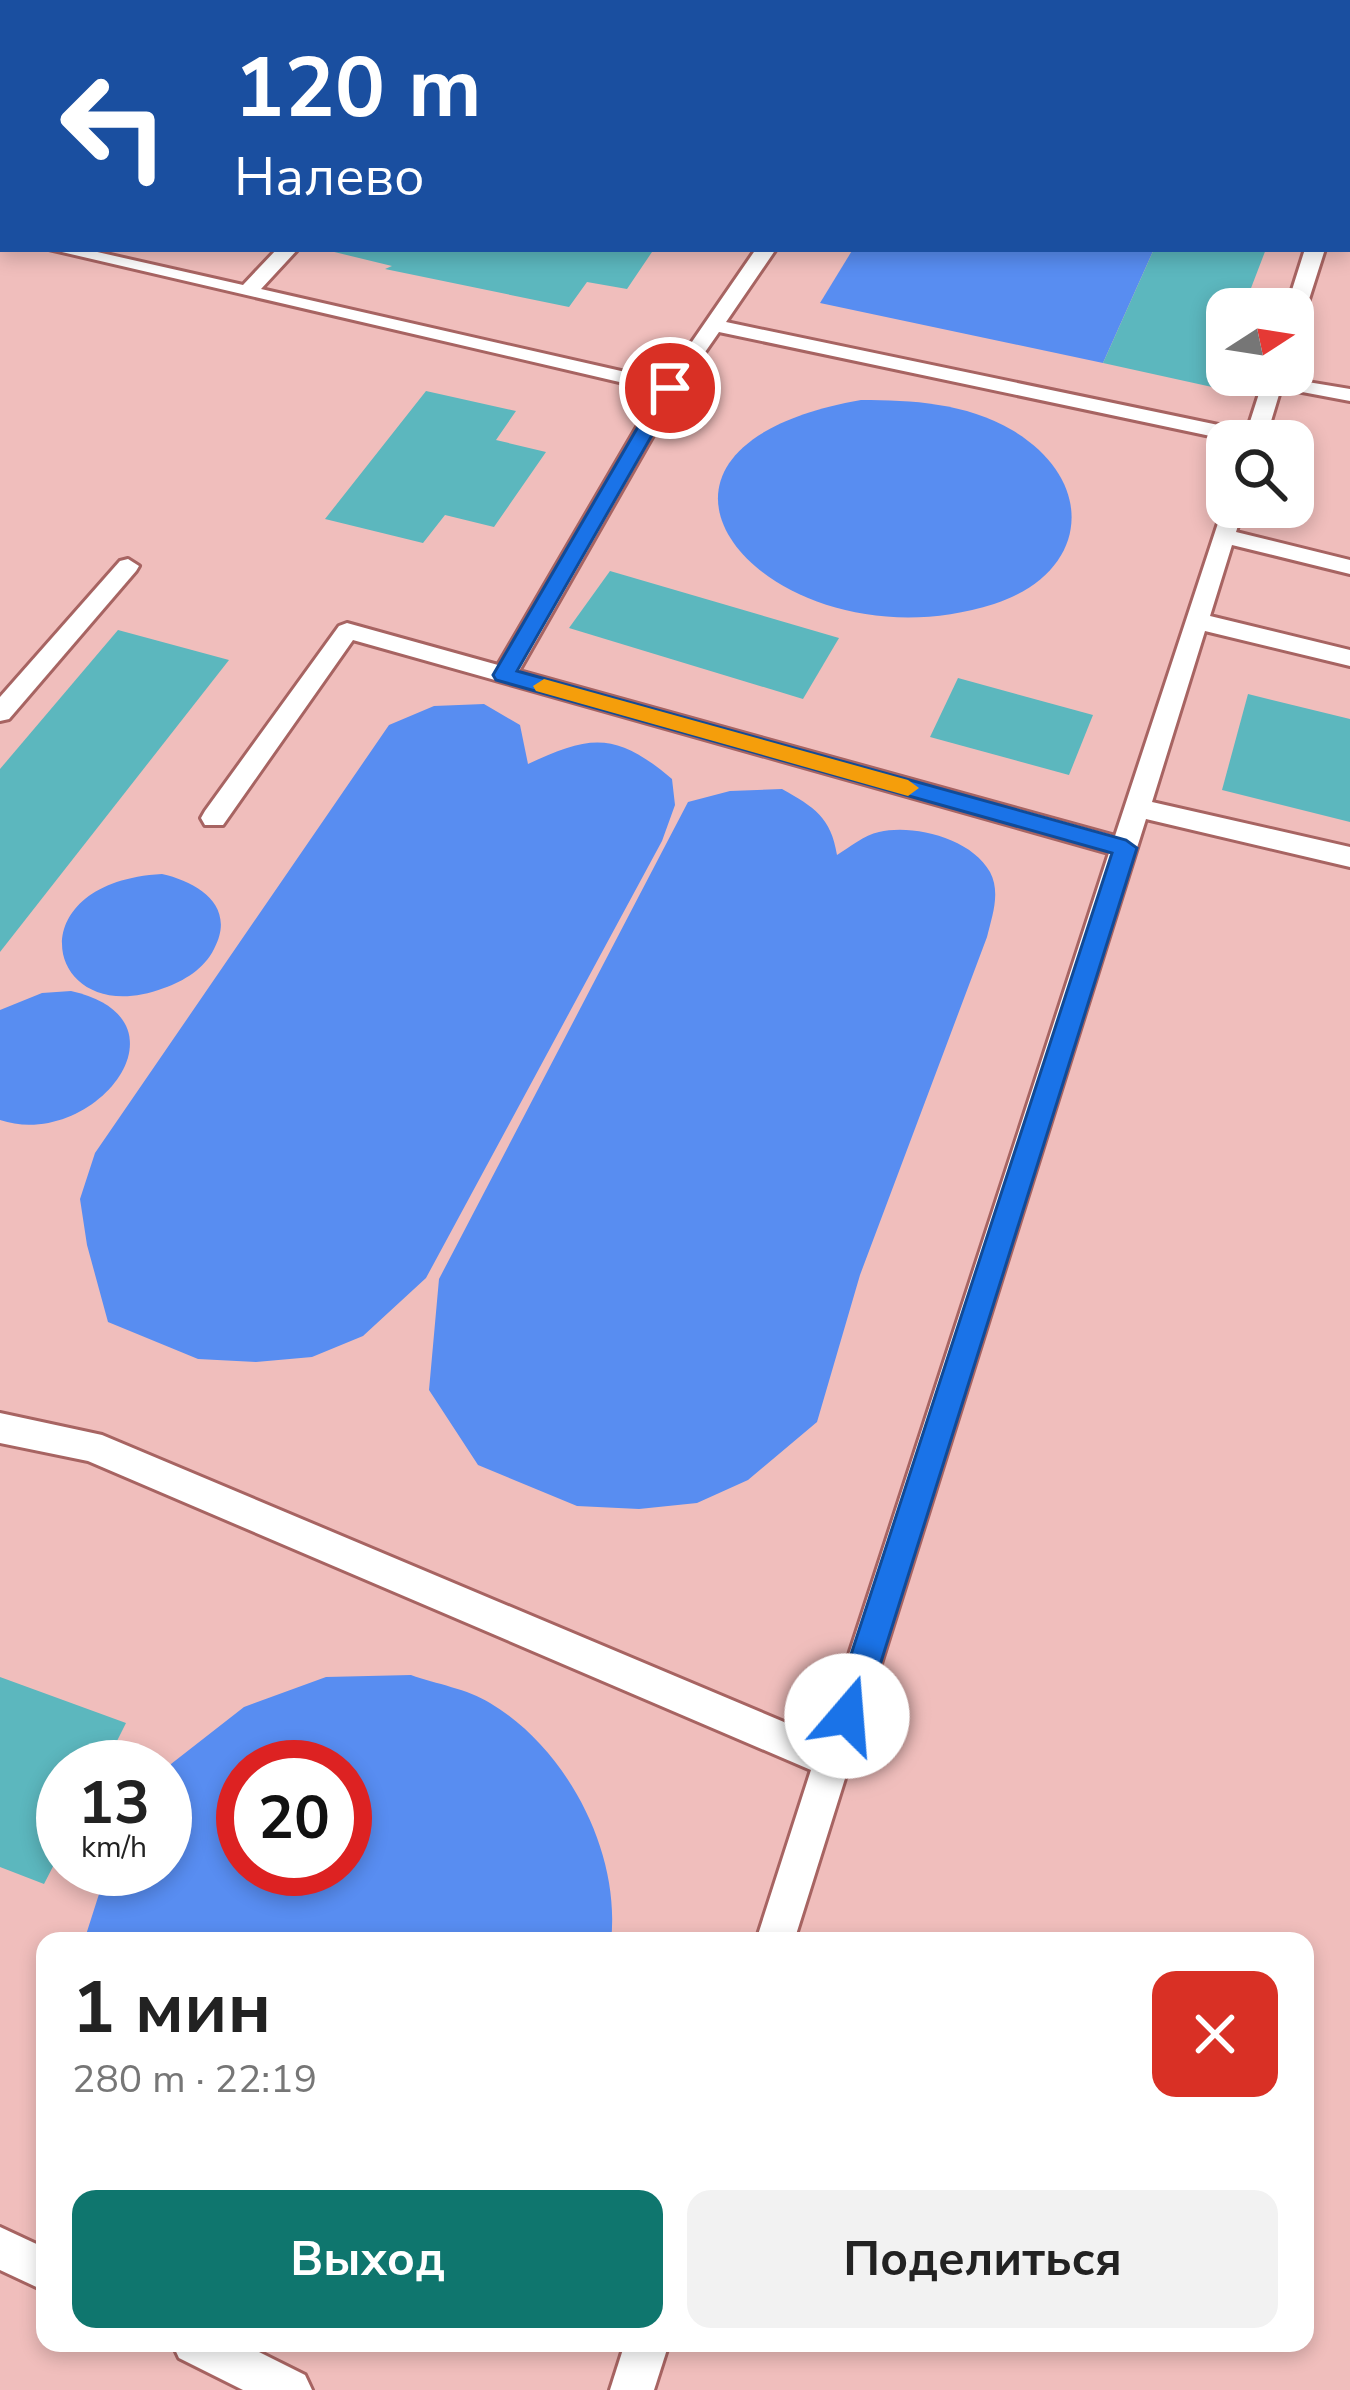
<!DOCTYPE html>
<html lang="ru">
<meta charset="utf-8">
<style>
body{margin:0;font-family:"Nunito Sans",sans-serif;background:#f2f2f2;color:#222;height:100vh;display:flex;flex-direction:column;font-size:45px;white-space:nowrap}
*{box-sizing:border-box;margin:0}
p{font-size:39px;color:#767676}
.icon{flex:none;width:66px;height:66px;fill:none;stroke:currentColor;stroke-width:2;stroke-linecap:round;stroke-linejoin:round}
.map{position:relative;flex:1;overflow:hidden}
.side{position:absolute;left:36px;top:1932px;width:1278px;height:420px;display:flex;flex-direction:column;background:#fff;border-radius:24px;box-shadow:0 6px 18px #0003}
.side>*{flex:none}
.banner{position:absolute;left:0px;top:0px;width:1350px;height:252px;box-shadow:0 6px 18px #0003;background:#1a4fa0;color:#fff;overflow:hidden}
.needle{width:78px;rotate:78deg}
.controls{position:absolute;left:1206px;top:288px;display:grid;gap:24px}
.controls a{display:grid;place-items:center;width:108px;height:108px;border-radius:24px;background:#fff;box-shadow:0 6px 18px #0003;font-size:60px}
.speed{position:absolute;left:36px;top:1740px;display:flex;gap:24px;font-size:60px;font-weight:700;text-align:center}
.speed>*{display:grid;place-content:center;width:156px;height:156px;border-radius:50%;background:#fff;box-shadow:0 6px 18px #0003;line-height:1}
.speed small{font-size:30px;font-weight:400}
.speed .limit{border:18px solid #d22;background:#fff;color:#111}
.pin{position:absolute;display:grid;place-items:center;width:102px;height:102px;color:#fff;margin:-51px;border:6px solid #fff;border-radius:50%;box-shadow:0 3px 12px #0007}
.me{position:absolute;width:132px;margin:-66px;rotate:18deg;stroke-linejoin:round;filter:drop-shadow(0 0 9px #0008)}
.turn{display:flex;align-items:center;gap:42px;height:252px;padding:0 36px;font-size:54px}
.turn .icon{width:156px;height:156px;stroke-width:2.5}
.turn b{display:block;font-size:84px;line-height:102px}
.round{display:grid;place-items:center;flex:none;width:126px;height:126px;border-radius:24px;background:#f2f2f2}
.summary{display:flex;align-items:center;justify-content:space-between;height:204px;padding:0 36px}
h1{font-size:72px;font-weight:700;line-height:90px}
.primary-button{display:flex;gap:24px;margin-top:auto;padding:24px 36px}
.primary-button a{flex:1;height:138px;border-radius:24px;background:#0f766e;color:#fff;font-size:48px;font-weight:700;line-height:138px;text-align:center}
.primary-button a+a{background:#f2f2f2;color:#222}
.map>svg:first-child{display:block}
.built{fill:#f0bebc;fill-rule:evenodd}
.water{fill:#588df1;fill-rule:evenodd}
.building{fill:#5cb7be}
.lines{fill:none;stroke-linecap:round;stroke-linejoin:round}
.service-casing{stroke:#a76462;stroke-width:6}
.service{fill:#fff;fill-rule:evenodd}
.route{fill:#1a73e8;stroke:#114b97;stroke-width:3}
.slow{fill:#f59e0b}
</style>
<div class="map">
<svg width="1350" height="2390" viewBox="0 0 1350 2390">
<rect width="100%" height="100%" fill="#fdcfcc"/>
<!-- built -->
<path class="built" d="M0,0H1292L3,3V249H1347V227L1350,231V2390H0ZM1227,309H1293V375H1227ZM1227,441H1293V507H1227ZM63,1767H165V1869H63ZM243,1767H345V1869H243ZM45,1941H1305V2343H45Z"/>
<!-- water -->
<g class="water">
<path d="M853,249H1154L1103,363L820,303Z"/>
<path d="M861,400C912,400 966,403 1012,430C1098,481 1090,573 994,604C775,674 572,451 861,400Z"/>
<path d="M484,704L520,725L528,764C591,734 617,732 672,779L675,805L662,841L426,1278L363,1336L312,1357L256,1362L198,1359L108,1322L87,1245L80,1199L95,1153L389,725L434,706Z"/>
<path d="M782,789C814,807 831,817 837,855C850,847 864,835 879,832C913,824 971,838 990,872C1001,893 992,916 987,937L860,1275L817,1422L748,1480L697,1503L639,1509L577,1506L478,1465L429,1390L439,1279L688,802L730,791Z"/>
<path d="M162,874C198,882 237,906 214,949C204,969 184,981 164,988C47,1033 11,882 162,874Z"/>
<path d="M71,991C199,1020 92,1151 0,1120V1010L42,993Z"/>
<path d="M411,1675C436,1684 468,1689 490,1703C567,1749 621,1852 611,1941H84L107,1869H165V1772L171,1764L244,1707L326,1677ZM345,1767V1869H243V1767Z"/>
</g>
<!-- building -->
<g class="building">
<path d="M322,249H654L627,289L587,282L569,307L385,269L392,266Z"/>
<path d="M1154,249H1266L1243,309H1227V350L1212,387L1103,363Z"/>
<path d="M426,391L516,411L496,440L546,452L494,527L445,515L423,543L325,519Z"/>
<path d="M610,571L839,638L803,699L569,628Z"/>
<path d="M118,630L229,660L0,952V769Z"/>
<path d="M958,678L1093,715L1069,775L930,737Z"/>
<path d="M1248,694L1350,719V822L1222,790Z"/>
<path d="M0,1677L126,1723L104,1767H63V1847L44,1884L0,1867Z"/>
</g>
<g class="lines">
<!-- service casing -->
<g class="service-casing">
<g id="service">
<path d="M643,0H674L676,3H645Z"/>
<rect x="0" y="230" width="3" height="12"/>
<path d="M49,249H84L243,285L277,249H298L261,289L665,381L756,249H776L726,322L1247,431L1265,375L1350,389V401L1281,388L1265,441H1234L719,332L680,388L519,671L1115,836L1225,502L1227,507H1244L1236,532L1350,560V574L1232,545L1210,616L1350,650V666L1205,631L1152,802L1350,847V867L1146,819L794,1941H756L811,1770L88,1461L0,1443V1413L102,1435L822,1738L1109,853L353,640L223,825H205L201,818L205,811L339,626L347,623L498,665L658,391Z"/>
<path d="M1305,249H1325L1303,318L1293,324V309H1286Z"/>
<path d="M128,559L139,566L136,571L9,719L0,721V697L120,561Z"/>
<path d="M0,2227L45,2248V2291L0,2270Z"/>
<path d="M172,2343H241L305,2375L312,2390H243L179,2358Z"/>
<path d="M625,2343H669L654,2390H610Z"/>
</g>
</g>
<!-- service -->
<use href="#service" class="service"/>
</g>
<!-- route -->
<path class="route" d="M663,384L679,388L517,671L1126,840L1137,848L864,1716L859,1727L847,1732L836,1727L831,1716L1112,853L496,680L493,675Z"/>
<!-- slow -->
<path class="slow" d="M544,679L908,780L919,788L908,796L536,691L533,686Z"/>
</svg>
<div class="controls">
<a><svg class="needle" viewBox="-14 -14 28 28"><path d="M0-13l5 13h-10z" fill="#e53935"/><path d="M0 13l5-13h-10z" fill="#767676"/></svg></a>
<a><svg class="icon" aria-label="search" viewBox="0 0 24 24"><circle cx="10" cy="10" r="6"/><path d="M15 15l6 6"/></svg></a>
</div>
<div class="speed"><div>13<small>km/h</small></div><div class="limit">20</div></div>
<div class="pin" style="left:670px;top:388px;background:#d93025"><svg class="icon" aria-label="arrive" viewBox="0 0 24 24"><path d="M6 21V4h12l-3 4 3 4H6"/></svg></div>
<svg class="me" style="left:847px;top:1716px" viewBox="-20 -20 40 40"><circle r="19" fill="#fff"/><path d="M0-13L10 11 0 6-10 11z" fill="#1a73e8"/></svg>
<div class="banner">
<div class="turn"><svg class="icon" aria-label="left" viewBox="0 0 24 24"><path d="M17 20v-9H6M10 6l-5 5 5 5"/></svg><div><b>120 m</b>Налево</div></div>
</div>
<section class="side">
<div class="summary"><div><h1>1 мин</h1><p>280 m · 22:19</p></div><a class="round" style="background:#d93025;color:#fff"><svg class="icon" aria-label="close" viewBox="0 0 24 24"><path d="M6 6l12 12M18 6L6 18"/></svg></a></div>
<div class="primary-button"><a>Выход</a><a>Поделиться</a></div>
</section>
</div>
